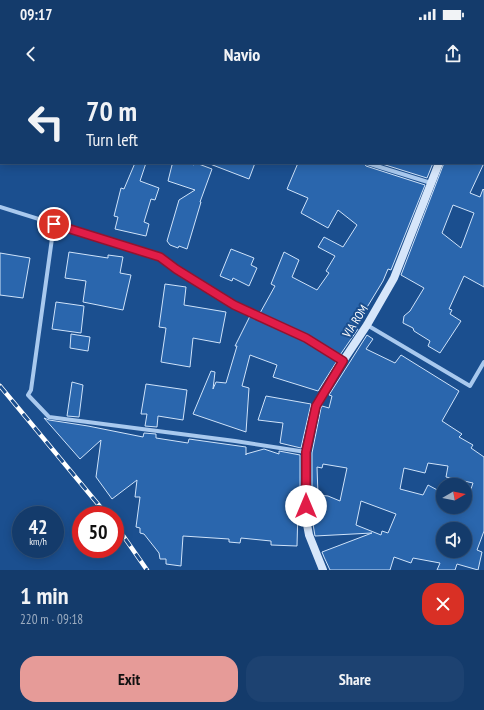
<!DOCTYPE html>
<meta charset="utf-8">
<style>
body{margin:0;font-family:"PT Sans Narrow",sans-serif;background:#1d4271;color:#f1f3f6;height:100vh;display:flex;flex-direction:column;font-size:15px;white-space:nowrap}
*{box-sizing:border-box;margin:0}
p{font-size:13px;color:#9dadc1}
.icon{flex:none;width:22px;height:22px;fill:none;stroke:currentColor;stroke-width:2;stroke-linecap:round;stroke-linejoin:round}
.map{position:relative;height:490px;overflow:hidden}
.panel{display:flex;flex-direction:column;background:#143b6b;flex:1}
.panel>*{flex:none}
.top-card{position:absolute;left:0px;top:0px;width:484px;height:84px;box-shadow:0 2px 10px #0003,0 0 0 1px #33557e;background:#143b6b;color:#f1f3f6;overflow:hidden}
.needle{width:26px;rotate:80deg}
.controls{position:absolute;left:436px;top:398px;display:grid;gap:8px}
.controls a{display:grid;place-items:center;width:36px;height:36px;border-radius:50%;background:#143b6b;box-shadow:0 2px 10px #0003,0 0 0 1px #33557e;font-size:20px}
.speed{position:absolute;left:12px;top:426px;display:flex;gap:8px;font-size:20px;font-weight:700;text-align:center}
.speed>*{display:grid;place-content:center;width:52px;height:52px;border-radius:50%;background:#143b6b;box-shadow:0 2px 10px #0003,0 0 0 1px #33557e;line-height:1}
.speed small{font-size:10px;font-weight:400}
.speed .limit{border:6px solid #d22;background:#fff;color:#111}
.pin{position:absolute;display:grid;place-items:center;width:34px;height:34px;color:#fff;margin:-17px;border:2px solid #fff;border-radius:50%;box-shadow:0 1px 4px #0007}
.me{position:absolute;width:44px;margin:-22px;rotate:0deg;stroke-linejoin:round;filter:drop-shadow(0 0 3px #0008)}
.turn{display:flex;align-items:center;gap:14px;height:84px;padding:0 20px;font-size:18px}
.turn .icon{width:52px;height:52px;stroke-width:2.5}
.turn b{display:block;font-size:28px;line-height:34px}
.round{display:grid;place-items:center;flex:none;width:42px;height:42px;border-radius:16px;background:#1d4271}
.summary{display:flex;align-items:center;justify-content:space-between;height:68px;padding:0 20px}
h1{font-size:24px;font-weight:800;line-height:30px}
.cta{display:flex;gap:8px;margin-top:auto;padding:8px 20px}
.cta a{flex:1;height:46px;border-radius:16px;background:#e69b98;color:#111;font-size:16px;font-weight:800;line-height:46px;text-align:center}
.cta a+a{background:#1d4271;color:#f1f3f6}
.status{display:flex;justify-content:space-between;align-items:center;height:28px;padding:0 20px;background:#143b6b;direction:ltr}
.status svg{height:11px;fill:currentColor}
header{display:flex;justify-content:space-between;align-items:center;height:52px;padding:0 20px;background:#143b6b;font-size:18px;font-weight:800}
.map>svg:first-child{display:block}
.building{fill:#2a66ad;stroke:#cfe3fa;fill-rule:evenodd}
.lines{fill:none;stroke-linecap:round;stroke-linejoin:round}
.minor{stroke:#a9c9ee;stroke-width:4}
.secondary{stroke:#d6e6fa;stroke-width:8}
.rail-casing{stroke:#fff;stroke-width:4.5}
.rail{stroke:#1b4f8f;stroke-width:3;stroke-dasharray:9;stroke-linecap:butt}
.route-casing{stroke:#92132f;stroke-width:10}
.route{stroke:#e11d48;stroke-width:7}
.labels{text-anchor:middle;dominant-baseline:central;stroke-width:4;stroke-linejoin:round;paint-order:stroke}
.street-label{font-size:12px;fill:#fff;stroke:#1b4f8f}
</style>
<div class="status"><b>09:17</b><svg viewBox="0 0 49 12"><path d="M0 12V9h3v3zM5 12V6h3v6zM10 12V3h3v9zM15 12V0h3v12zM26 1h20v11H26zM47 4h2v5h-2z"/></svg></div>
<header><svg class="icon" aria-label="back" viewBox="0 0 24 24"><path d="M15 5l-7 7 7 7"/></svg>Navio<svg class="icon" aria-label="share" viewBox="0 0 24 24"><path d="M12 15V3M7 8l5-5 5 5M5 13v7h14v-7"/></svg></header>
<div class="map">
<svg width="484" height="490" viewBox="0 0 484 490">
<rect width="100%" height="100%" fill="#1b4f8f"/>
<!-- building -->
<g class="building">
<path d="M135,83H146L140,101L159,108L155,120L151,119L144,142L149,144L146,156L115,149L118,137L114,136L121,108L124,109Z"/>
<path d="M175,83H190L194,85L196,83L212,89L200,122H201L187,169L179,166L178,168L170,165L167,161L179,120L195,110L168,101L172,85Z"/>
<path d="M211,83H255L249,99L210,84Z"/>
<path d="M298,83H364L366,86L425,105L391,190L388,189L383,201L355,247L358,249L340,275L308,255L260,233L275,206L271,204L284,172L299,180L292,197L317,210L329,193L326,191L335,176L318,167L324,157L343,167L357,145L338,130L328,148L301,133L308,118L287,109Z"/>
<path d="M379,83H433L427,98Z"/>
<path d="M444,83H484L470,113L480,117L483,109L484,110V207L464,196L449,229L452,230L450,234L461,241L440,273L428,266L430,261L414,251L413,248L403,243L404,236L410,231L424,208L401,195ZM453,125L474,133L461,168L442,153Z"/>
<path d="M231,169L254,178L251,185L257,188L249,206L233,198L232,201L220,196Z"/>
<path d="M69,172L108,178V175L123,177L120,193L131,195L123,230L83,222L86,201L65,198Z"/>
<path d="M0,173L30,178L23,218L0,215Z"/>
<path d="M165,204L186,207L184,225L226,232L220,263L193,258L190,287L161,282L166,248L159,247Z"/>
<path d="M56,222L84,226L81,253L52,249Z"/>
<path d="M250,236L304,261L337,281L318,311L273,297L277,285L250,275L242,306L249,308L246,352L193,334L211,291L215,292L213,309L216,302L226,303L237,266H235Z"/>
<path d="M71,254L90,257L88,271L70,268Z"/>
<path d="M367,255L373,259L366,269L395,283L401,275L459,311L442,341L462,354L459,357L473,365L471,368L484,377V451L477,470L482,472L478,490L457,484L455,490H437L440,483L413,478L411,483L394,477L390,490H330L324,477L322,472L372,453L315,456L312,438V373L321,328L322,326L329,328L332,316L329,315ZM428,383L448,386L446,397L473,403L465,427H443V413L428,405L423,415L400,409L404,388L425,393ZM323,384L347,388L340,421L328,416L318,415L317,387L322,388ZM361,421L396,434L388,453L382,451L381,455L356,445ZM443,449H465V471H443Z"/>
<path d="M72,302L83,305L79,337L67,336Z"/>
<path d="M146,304L187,310L183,340L158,336L157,347L145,346L147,334H141Z"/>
<path d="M266,316L311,324L301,368L280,363L283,343L258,340Z"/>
<path d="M44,338L49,340L88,346L143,357L144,353L156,354V358L188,363L189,359L246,367V375V374L264,369L279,374V371L300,375V432L298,428L297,466L271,465V461L241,458L240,463L229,462V459L183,456L181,486L166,484V479H160L159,473L144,454L140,453V448L136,447L140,417H135L137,400L112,419L96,397L101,360L80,379Z"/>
</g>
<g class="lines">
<!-- minor -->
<g class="minor">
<path d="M367,83L431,103"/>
<path d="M0,127L160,177L176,189L234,225L306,258L343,281"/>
<path d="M54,144L31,310L28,315L49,337L235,361L306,372"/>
<path d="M367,245L470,306L484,282"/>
</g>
<!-- secondary -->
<g class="secondary">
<path d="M474,1L475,0"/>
<path d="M323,490L309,455L306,439V372L316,326L343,281L367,245L394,198L439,83"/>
</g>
<!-- rail casing -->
<g class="rail-casing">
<g id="rail">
<path d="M0,306L107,435"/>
<path d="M115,444L147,490"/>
</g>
</g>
<!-- rail -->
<use href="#rail" class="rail"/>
</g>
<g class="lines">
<!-- route casing -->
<g class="route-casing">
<path id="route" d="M54,144L160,177L176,189L234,225L306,258L343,281L316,326L306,372V426"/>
</g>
<!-- route -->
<use href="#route" class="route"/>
</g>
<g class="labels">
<!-- street labels -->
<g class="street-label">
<text transform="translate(355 241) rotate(-57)">VIA ROM</text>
</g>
</g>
</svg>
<div class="controls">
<a><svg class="needle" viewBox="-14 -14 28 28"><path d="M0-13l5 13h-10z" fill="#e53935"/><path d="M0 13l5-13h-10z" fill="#9dadc1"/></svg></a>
<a><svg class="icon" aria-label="sound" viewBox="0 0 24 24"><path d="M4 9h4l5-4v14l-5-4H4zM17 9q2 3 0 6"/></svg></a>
</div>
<div class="speed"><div>42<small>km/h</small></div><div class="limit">50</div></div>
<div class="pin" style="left:54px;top:144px;background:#d93025"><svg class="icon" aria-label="arrive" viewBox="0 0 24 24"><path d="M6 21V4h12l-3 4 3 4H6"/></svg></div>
<svg class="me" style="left:306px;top:426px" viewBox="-20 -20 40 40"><circle r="19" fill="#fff"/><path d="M0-13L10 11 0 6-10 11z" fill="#e11d48"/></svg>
<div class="top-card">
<div class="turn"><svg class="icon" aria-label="left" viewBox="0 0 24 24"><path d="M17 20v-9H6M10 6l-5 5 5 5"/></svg><div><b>70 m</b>Turn left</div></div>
</div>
</div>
<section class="panel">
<div class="summary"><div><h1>1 min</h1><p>220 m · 09:18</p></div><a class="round" style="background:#d93025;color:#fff"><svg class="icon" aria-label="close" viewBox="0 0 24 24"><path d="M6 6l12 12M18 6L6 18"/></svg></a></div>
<div class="cta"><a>Exit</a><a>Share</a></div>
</section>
